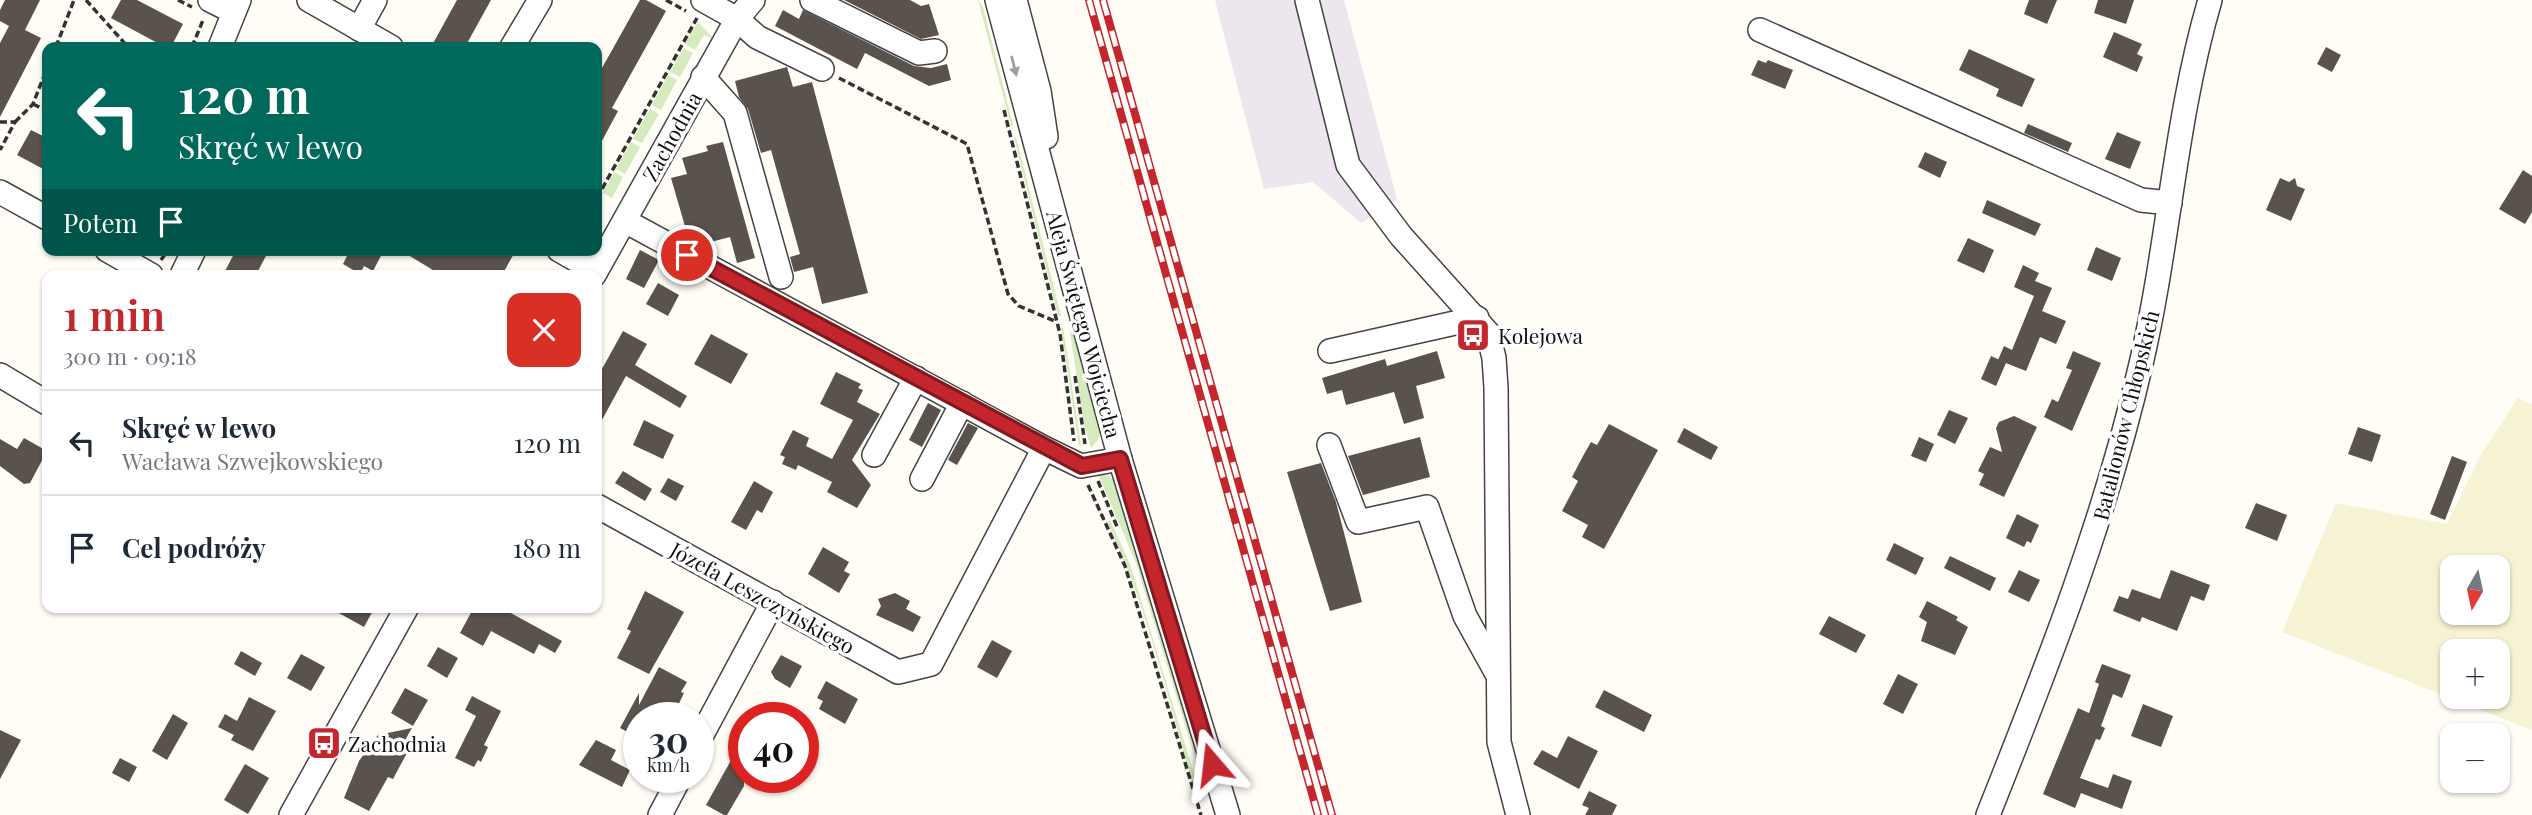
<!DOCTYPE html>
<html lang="pl">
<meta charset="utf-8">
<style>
body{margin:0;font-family:"Playfair Display",serif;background:#f2f2f3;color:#1f2937;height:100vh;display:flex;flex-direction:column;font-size:26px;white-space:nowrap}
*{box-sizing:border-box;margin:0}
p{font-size:23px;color:#747a83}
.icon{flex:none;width:38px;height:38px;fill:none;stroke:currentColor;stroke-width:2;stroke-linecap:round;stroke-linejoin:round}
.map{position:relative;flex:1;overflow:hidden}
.panel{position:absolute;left:42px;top:270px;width:560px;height:343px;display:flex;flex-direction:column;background:#fff;border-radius:14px;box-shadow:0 2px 5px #0004}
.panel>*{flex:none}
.top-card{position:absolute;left:42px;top:42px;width:560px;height:214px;border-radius:14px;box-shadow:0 2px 5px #0004;background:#00695c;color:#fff;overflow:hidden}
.needle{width:46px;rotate:189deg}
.tools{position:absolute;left:2440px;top:555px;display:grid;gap:14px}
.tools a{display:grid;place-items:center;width:70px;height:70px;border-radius:14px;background:#fff;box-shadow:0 2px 5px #0004;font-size:35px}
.speed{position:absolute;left:623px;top:702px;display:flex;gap:14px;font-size:35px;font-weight:700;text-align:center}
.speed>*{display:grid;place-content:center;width:91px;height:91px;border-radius:50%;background:#fff;box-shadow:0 2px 5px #0004;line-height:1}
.speed small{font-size:18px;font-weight:400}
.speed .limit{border:10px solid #d22;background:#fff;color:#111}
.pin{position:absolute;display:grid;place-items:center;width:60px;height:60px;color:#fff;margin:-30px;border:4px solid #fff;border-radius:50%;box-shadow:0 2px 7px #0007}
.me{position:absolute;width:77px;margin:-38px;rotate:343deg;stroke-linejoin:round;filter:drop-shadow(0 0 5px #0008)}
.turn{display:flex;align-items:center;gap:24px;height:147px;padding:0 21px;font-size:32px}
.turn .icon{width:91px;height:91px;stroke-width:2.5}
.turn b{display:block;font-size:49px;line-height:60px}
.then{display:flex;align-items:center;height:66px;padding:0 21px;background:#0003;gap:14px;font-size:26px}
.round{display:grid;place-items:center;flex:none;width:74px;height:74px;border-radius:14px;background:#f2f2f3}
.headline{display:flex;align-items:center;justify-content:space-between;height:119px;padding:0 21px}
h1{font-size:42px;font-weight:600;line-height:52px;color:#c4262e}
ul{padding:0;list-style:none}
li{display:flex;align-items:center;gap:21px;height:105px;padding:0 21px;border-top:2px solid #e0e1e3}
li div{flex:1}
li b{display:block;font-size:26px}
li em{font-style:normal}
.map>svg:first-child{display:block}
.industrial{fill:#eee6ef}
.farmland{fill:#f6f3d4;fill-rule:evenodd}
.green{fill:#d5ebbd}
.building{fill:#5a524d}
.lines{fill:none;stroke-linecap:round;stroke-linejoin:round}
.minor-casing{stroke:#444;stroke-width:26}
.path{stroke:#333;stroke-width:3.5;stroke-dasharray:7 3.5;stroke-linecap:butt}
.minor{stroke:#fff;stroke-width:23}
.rail-casing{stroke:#c4262e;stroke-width:8}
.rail{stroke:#fff;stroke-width:5;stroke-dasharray:16;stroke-linecap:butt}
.oneway{fill:#a0a0a0}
.route-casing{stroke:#7f191e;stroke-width:18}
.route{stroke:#c4262e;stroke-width:12}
.labels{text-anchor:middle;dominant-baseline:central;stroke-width:7;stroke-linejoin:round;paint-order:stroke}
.street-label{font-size:21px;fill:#111;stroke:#fff}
.poi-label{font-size:21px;fill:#111;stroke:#fff;text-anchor:start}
</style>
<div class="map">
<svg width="2532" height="815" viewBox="0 0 2532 815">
<rect width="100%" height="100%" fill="#fffdf5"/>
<!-- industrial -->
<path class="industrial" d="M1215,0H1344L1397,199L1361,223L1313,182L1264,189Z"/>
<!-- farmland -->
<path class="farmland" d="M2518,398L2532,405V730L2282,632L2336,503L2447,524L2480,456ZM2452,567H2497V612H2452ZM2452,651H2497V696H2452Z"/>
<!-- green -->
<g class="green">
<path d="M978,0L983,7L1013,125L1011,126Z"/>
<path d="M698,22L715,40L704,35L695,50L685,44Z"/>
<path d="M684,48L693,53L680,77L670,72Z"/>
<path d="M668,75L677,80L661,110L652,105Z"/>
<path d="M650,109L659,114L642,143L633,139Z"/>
<path d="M1022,135L1070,310L1068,314H1067Z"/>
<path d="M1014,137H1016L1061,316H1058Z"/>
<path d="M631,142L640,147L625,174L616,169Z"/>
<path d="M614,172L623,177L612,198L603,193Z"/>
<path d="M1069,325L1074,327L1101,431L1098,440L1091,448L1084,425Z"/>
<path d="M1063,327L1081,445L1079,446L1061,328Z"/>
<path d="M1098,474L1109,476L1117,484L1207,785L1204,788L1136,563Z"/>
<path d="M1110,520L1130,564L1199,790L1195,791C1168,701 1148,606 1107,522Z"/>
</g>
<!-- building -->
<g class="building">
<path d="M5,0H40L25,30L41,38L0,117V43L9,26L0,21V10Z"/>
<path d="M121,0H137L183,24L171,47H165L111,18Z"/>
<path d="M457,0H491L465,47H431Z"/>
<path d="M640,0H646L666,11L612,108L618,111L597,150V77Z"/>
<path d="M844,0H910L921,6L929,4L939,35L921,39Z"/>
<path d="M2029,0H2057L2047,24L2024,14Z"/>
<path d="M2098,0H2134L2126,24L2094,13Z"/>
<path d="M783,10L799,19L803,10L914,66L931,68L947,64L951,80L929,86L865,53L857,69L775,26Z"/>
<path d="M2114,32L2142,44L2137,54L2143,57L2137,72L2103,57Z"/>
<path d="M2326,47L2341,55L2332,72L2317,64Z"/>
<path d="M1969,49L2035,79L2022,107L1996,96L1999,89L1959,70Z"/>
<path d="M1758,60L1766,63L1768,60L1793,70L1785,89L1751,75Z"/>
<path d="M787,67L793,87L812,82L868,293L822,304L813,267L794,272L790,257L800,254L771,150L761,153L748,109L739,97L735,81Z"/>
<path d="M2028,124L2072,143L2068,152L2024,133Z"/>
<path d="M31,130L47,138V171L17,155Z"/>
<path d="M2117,132L2141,142L2130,169L2105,159Z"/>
<path d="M723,142L755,258L737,263L730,237L699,245L689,240L671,178L687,174L682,158L708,151L706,146Z"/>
<path d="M1925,152L1947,162L1940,178L1918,167Z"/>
<path d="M2523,170L2532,176V212L2525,224L2499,209Z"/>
<path d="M2280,178L2289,182L2295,178L2297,186L2305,189L2291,221L2266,210Z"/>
<path d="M1987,200L2041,224L2035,236L1982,213Z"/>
<path d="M1968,238L1994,250L1984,273L1957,261Z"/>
<path d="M2096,247L2121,258L2112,281L2087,270Z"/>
<path d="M236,250H269L256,275H223Z"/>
<path d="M336,250H384L373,271L364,266L360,274L343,264L347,256Z"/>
<path d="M400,250H516L502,275H441Z"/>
<path d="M640,250L659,260L644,288L626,279Z"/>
<path d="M2023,265L2039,273L2035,281L2052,288L2042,311L2066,321L2056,344L2040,337L2026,371L1998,360L2004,346L2012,350L2034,296L2014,287Z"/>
<path d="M658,283L679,295L668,316L646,304Z"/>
<path d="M623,331L647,344L635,365L687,396L680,408L626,376L597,429V378Z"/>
<path d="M711,334L748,354L731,384L694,364Z"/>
<path d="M1437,351L1445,378L1416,386L1424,418L1404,424L1394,392L1346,405L1342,390L1327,394L1322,378L1385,359L1387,366Z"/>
<path d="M2073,351L2101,363L2072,431L2044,417L2052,399L2058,402L2072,370L2066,368Z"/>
<path d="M1991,356L2006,363L1996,386L1981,379Z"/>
<path d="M836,372L861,384L858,388L863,390L857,402L880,414L852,460L871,485L857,508L827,492L832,482L798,465L796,470L782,464L785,457L780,455L793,430L809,438L806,446L832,459L853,420L820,404Z"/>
<path d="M928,403L941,410L922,447L909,440Z"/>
<path d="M1949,410L1968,418L1955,444L1937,435Z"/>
<path d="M2014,416L2037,427L2004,497L1979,485L1984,474L1978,471L1990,447L2002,452L1996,428L1999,422Z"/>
<path d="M644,420L674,435L663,459L633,445Z"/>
<path d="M968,423L978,428L957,465L948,460Z"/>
<path d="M1609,424L1658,450L1604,549L1582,537L1588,525L1562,511L1578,481L1572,477L1583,456L1591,442L1597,445Z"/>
<path d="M2358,427L2381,435L2372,462L2348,454Z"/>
<path d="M1684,428L1718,447L1711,460L1677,442Z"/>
<path d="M1420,437L1430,477L1363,495L1348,456Z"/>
<path d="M1919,437L1934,444L1926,462L1911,456Z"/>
<path d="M24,438L47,451L30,483L24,484L0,466V439L17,449Z"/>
<path d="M2452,456L2467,462L2445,520L2430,514Z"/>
<path d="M1321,463L1336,502L1362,602L1330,611L1287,472Z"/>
<path d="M623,471L652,489L645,501L615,483Z"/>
<path d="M668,478L684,486L676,501L660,492Z"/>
<path d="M754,481L773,492L762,513L757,510L746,530L731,522Z"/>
<path d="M2256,503L2287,515L2277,541L2245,528Z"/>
<path d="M2017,514L2039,525L2031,543L2027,541L2024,547L2006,538Z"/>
<path d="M1894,543L1924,558L1916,575L1886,560Z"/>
<path d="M823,547L849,562L844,571L850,574L839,593L808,574Z"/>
<path d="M1950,556L1996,578L1990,591L1944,568Z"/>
<path d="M2019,570L2040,580L2029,602L2008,592Z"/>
<path d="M2171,570L2210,585L2204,601L2191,596L2177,631L2142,617L2140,622L2113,611L2119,596L2128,599L2132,589L2160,599Z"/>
<path d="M645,591L684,612L649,674L617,658L631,631L627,629Z"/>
<path d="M895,593L910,601L906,609L921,617L913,632L876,615L881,606L878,599Z"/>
<path d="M1927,601L1958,617L1956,620L1968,627L1955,655L1921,641L1927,622L1919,617Z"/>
<path d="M328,607H375L364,627Z"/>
<path d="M474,607H500L562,641L555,653L539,644L534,654L491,631L483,646L460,633Z"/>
<path d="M1829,616L1866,635L1856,653L1819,634Z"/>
<path d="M992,640L1012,651L997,678L977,667Z"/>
<path d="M438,647L458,658L447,678L427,666Z"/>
<path d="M241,651L262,663L255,676L234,664Z"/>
<path d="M301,654L325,667L311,691L287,678Z"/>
<path d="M781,655L802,666L790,688L775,679L771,672Z"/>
<path d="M2102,664L2131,675L2122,698L2113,694L2101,726L2105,728L2100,740L2096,739L2080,778L2108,788L2113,774L2132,781L2122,809L2081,793L2075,808L2043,794L2078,708L2089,713L2099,684L2095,682Z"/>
<path d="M659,667L687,682L681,692L684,693L672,718H639V738L620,728L639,693V705Z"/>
<path d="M1898,674L1918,684L1903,714L1883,704Z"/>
<path d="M826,681L858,699L845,724L819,709L823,701L817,698Z"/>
<path d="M405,688L428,700L413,726L391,713Z"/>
<path d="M1604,690L1652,715L1644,732L1595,707Z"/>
<path d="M472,696L501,711L484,745L488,747L481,762L478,760L474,767L455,758L476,716L465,710Z"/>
<path d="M249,697L276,711L253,751L231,740L234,735L218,727L225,714L237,721Z"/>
<path d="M2143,704L2173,716L2161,747L2131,736Z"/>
<path d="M173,714L188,723L167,760L152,751Z"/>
<path d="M412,728L404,742L408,751L393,779L388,777L369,811L344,798L359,761L378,735Z"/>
<path d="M0,730L21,740L0,779Z"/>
<path d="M1568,736L1598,751L1579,789L1533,764L1542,750L1557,758Z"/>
<path d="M744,737V786L727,815H724L706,805Z"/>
<path d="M596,740L616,750L611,760L630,770L622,787L579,765Z"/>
<path d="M120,758L137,767L129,782L112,773Z"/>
<path d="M245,764L269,778L248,814L224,800Z"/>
<path d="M1589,791L1617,805L1612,815H1585L1589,808L1582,805Z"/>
</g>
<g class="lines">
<!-- minor casing -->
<g class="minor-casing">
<g id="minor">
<path d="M210,0L232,11"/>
<path d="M309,0L391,47"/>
<path d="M703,0L737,19L757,37L822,69"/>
<path d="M812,0L919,53L935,51"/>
<path d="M997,0L1120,459L1228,815"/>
<path d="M1015,0L1039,91L1046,137"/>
<path d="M1307,0L1348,165L1401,236L1488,333L1494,358L1496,388L1499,742L1518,815"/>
<path d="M359,29L375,0"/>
<path d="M1760,30L2141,200L2170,203"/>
<path d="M220,47L239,0"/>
<path d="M512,47L540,0"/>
<path d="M703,77L735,113L781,277"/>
<path d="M0,192L47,218"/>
<path d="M107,250L151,275"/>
<path d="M559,250L596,271"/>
<path d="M182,275L194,250"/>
<path d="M594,275L737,19L753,0"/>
<path d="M1330,351L1477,318"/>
<path d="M0,375L47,403"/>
<path d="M1329,445L1358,522L1427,507L1465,616L1496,672"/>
<path d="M1044,448L1081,466L1120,459"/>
<path d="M874,455L916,378"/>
<path d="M922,479L962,403"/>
<path d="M597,506L898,672L931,664L1044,448L625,221"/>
<path d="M698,742L773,602"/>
<path d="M291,815L407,607"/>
<path d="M660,815L680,777"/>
<path d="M1988,815C2047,667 2105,520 2141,364C2169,244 2175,119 2210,0"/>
</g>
</g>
<!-- path -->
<g class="path">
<path d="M86,0L128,47"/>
<path d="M178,0L192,7"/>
<path d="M666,0L686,11"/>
<path d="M56,47L74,0"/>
<path d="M192,47L203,20"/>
<path d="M839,78L967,144L1008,294L1019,306L1057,322"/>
<path d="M33,104L47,111"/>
<path d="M1004,110L1060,334L1074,441"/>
<path d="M0,122H15L0,150"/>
<path d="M15,122L33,104L47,68"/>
<path d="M597,198L697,18"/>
<path d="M161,260L168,250"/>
<path d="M1075,376L1085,444"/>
<path d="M1098,481L1118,529"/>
<path d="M1088,485L1125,566L1201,815"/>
</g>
<!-- minor -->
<use href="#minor" class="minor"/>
<!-- rail casing -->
<g class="rail-casing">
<g id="rail">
<path d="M1089,0L1318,815"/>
<path d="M1103,0L1332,815"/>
</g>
</g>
<!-- rail -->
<use href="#rail" class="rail"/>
</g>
<!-- one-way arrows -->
<defs><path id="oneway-solid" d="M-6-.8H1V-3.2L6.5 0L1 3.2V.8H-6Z" transform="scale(1.75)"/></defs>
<use class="oneway" href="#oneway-solid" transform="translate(1014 66) rotate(76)"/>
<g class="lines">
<!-- route casing -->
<g class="route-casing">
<path id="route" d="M687,255L1082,466L1120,459L1212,764"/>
</g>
<!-- route -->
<use href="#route" class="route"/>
</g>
<!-- icons -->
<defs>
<g id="bus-square" transform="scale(1.75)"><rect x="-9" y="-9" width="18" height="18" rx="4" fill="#c4262e" stroke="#fff"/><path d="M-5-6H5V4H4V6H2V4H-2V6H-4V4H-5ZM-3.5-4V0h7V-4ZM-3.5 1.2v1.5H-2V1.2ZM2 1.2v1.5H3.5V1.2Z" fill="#fff"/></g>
</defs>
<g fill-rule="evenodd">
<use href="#bus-square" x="1473" y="335"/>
<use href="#bus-square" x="324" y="743"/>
</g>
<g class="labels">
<!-- street labels -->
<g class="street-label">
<text transform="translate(671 136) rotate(-61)">Zachodnia</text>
<text transform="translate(1085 324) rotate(75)">Aleja Świętego Wojciecha</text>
<text transform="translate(2125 415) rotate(-76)">Batalionów Chłopskich</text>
<text transform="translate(763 597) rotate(29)">Józefa Leszczyńskiego</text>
</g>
<!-- poi labels -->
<g class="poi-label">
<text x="1498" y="335">Kolejowa</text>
<text x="348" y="743">Zachodnia</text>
</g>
</g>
</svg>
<div class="tools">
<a><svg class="needle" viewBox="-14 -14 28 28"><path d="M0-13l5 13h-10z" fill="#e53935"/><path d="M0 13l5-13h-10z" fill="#747a83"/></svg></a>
<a>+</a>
<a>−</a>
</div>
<div class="speed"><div>30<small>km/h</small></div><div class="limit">40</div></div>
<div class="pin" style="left:687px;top:255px;background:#d93025"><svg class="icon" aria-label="arrive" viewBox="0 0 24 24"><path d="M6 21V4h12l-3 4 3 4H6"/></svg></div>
<svg class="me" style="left:1212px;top:764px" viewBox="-20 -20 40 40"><path d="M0-17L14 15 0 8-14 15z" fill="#c4262e" stroke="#fff" stroke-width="4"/></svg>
<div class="top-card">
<div class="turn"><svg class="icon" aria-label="left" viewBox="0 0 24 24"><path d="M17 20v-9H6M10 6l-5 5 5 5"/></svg><div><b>120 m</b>Skręć w lewo</div></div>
<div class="then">Potem<svg class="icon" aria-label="arrive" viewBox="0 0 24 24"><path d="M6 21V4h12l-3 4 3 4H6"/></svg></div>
</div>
<section class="panel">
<div class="headline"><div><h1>1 min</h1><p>300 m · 09:18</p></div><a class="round" style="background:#d93025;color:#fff"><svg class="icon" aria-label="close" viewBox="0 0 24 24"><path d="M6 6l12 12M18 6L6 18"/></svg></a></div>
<ul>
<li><svg class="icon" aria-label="left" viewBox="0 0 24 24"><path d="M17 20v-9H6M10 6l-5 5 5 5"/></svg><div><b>Skręć w lewo</b><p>Wacława Szwejkowskiego</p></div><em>120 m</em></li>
<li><svg class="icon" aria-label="arrive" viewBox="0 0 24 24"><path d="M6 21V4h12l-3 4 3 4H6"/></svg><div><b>Cel podróży</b></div><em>180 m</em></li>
</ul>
</section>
</div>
